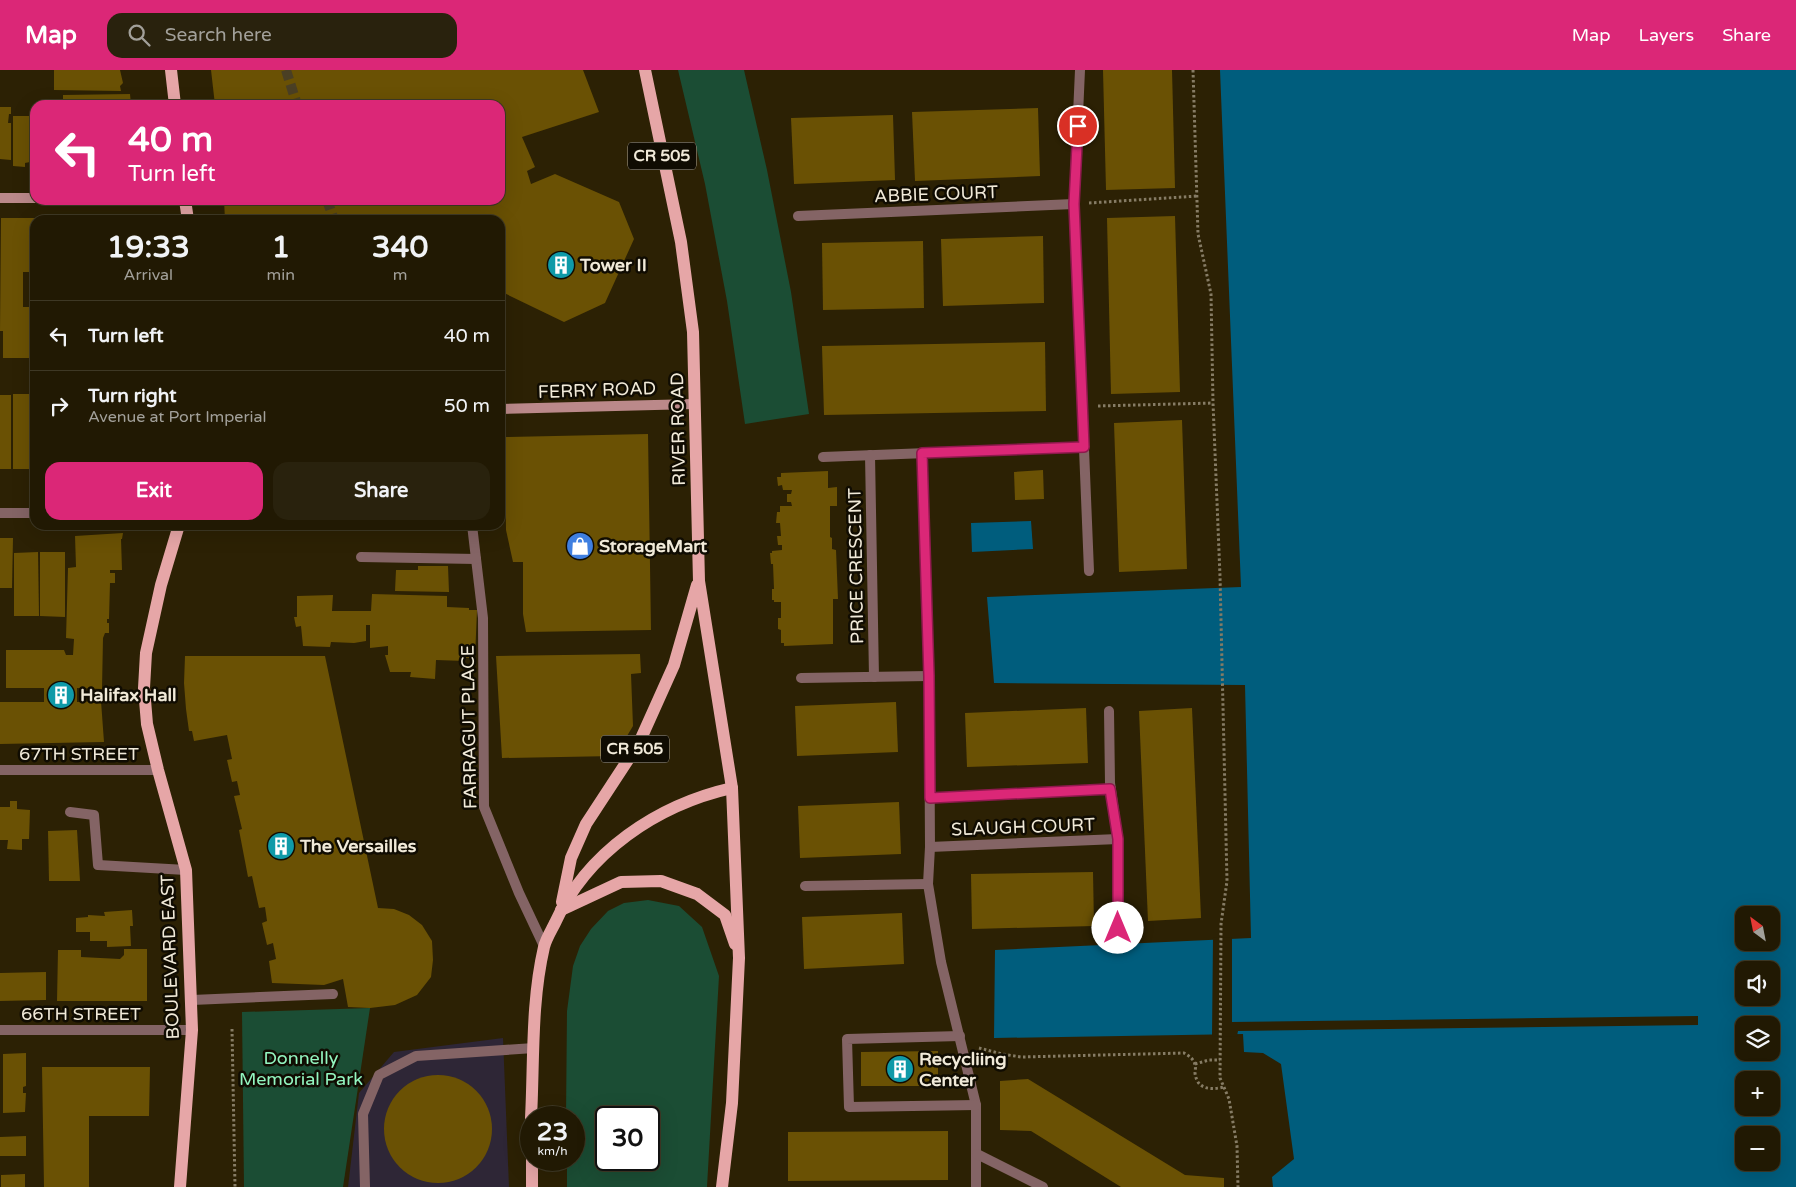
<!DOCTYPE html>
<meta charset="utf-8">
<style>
body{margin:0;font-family:"Varela Round",sans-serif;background:#29220d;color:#f1f3f6;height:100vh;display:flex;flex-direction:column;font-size:19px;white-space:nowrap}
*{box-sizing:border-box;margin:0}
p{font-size:16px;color:#a2a09a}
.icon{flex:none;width:28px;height:28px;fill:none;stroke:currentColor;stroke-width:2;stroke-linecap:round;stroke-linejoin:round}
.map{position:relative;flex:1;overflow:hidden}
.side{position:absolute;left:30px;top:145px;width:475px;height:315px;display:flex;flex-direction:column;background:#211903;border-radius:15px;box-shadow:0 5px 20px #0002,0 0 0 1px #3e3825}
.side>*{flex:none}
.banner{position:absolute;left:30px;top:30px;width:475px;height:105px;border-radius:15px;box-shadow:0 5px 20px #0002,0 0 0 1px #3e3825;background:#db2777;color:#fff;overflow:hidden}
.needle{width:32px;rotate:328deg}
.buttons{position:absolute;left:1735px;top:836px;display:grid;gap:10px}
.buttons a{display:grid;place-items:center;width:45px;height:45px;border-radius:10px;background:#211903;box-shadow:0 5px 20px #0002,0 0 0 1px #3e3825;font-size:25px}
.speed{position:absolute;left:520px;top:1036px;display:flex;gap:10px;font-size:25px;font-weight:700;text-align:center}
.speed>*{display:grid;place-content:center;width:65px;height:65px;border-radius:50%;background:#211903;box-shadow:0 5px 20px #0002,0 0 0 1px #3e3825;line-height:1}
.speed small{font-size:12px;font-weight:400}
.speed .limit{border:2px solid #111;border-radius:8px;background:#fff;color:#111}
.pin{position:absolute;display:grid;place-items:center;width:42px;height:42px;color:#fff;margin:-21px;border:2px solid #fff;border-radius:50%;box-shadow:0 1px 5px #0007}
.me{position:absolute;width:55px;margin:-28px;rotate:0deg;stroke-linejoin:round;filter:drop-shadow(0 0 4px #0008)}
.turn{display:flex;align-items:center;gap:18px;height:105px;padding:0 15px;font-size:22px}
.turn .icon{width:65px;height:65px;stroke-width:2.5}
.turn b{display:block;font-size:35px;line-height:42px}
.eta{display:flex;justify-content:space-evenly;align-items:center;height:85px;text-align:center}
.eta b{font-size:30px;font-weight:700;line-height:35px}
.cta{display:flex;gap:10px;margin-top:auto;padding:10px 15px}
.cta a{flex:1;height:58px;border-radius:15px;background:#db2777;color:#fff;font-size:20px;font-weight:700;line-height:58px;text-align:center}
.cta a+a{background:#29220d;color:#f1f3f6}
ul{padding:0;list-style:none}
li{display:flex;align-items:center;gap:15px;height:70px;padding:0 15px;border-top:1px solid #3e3825}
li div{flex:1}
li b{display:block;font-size:19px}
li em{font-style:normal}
header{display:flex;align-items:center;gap:30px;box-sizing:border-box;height:70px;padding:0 25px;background:#db2777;color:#fff}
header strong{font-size:24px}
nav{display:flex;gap:28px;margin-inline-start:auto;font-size:18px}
.search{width:350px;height:45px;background:#29220d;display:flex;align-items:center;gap:12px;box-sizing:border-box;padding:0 18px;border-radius:15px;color:#a2a09a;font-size:19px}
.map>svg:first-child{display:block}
.industrial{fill:#2e2636}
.green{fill:#1b4d34;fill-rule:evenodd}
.water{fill:#005d7d;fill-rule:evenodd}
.pier{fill:#2c2104}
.building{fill:#6a5104}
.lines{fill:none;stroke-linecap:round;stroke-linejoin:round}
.secondary-tunnel{stroke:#4a3f24;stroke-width:10;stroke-dasharray:10 5;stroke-linecap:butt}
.path{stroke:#867c65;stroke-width:3;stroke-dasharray:2.5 2.5;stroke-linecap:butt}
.lane{stroke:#846465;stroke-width:10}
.street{stroke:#846465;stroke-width:10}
.secondary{stroke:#bb898a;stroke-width:10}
.primary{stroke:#e6a6a7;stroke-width:12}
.route-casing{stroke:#8e194d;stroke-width:12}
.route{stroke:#db2777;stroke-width:9}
.labels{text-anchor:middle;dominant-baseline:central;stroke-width:5;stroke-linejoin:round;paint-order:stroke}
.shield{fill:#100c02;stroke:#aea798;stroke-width:1}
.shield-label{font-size:16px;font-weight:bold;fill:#f1ead9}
.street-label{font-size:18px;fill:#f1ead9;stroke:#100c02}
.poi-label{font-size:18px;font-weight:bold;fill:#f1ead9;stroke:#100c02;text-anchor:start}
.park-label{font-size:18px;fill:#93f6c0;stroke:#100c02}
</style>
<header>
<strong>Map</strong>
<div class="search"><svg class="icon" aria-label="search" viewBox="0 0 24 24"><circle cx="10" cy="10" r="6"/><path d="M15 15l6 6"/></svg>Search here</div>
<nav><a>Map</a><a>Layers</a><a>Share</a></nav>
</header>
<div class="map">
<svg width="1796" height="1117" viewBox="0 0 1796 1117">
<rect width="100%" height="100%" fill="#2c2104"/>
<!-- industrial -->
<path class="industrial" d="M503,968L509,1117H348L359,1023L394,982Z"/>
<!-- green -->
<g class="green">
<path d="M678,0H744L767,100L791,222L809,344L745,354L727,231L705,114Z"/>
<path d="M648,830L679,836L702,857L719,906L707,1117H567V1090H574V1048L566,1047L567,941L573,896L580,876L591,859L608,841L624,833ZM606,1048H649V1090H606Z"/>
<path d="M370,938L343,1117H244L242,942Z"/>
</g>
<!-- water -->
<g class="water">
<path d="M1220,0H1796V1117H1273L1272,1107L1294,1089L1281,994L1263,983L1244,982L1243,964L994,968L995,880L1251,868L1245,615L994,613L987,527L1241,517ZM1744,845H1771V872H1744ZM1744,900H1771V928H1744ZM1744,955H1771V982H1744ZM1744,1010H1771V1038H1744ZM1744,1065H1771V1092H1744Z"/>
<path d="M1031,451L1033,479L972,482L971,453Z"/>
</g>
<!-- pier -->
<path class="pier" d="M1232,867V952L1698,946V955L1238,961L1237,966L1212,967L1213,868Z"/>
<!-- building -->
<g class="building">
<path d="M54,0H120L123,13L120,16L121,21L54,20Z"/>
<path d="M211,0H583L599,42L522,67L535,97L527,101L531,114L555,104L619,132L634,169L605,233L564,252L500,221V150H225L224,130H500V35H215Z"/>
<path d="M1103,0H1172L1175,118L1106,120Z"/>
<path d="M130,24L131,34L63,35V25Z"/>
<path d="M0,37H11V44H9L8,53H11V90L0,89Z"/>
<path d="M1038,38L1040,106L915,111L912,42Z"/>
<path d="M893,45L895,110L794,114L791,48Z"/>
<path d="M13,46H35V91L25,93V97L13,96Z"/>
<path d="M1175,146L1180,322L1111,324L1107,148Z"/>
<path d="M1,148H147V150H35V202H23V237H35V288H3V261H0Z"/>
<path d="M1043,166L1044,233L943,236L941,169Z"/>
<path d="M923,171L924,238L823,240L822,173Z"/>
<path d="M1045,272L1046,341L824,345L822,276Z"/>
<rect x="13" y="324" width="22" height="75"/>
<rect x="0" y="325" width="11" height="74"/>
<path d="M1182,350L1187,499L1119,502L1114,353Z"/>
<path d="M648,364L651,560L526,562L523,544V492H513L506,460L505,367Z"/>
<path d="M1043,400L1044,429L1015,430L1014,402Z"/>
<path d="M828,401V418L837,417V436H830V467L832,468V479L836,480L838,529H833V574L784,576V573H781V560L778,559V548H781V532H774V530H772V519H774L773,494H771L770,483H772V481L782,480V475H778L777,466H781L780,453H776L777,442H780V436H792L791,432H787V424H791L792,420H783L782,415L778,416L777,407H781V403Z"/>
<path d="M123,463L122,469H121L122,500H110V503H115V513H110L109,549H107V553H109V563H105L103,568L102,619L77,618V632L101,631L104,672L0,674V632H44V618H6V580H64L66,585H73L74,569L66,568L68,498L76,497L75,466Z"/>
<path d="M0,468H13L12,518H0Z"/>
<path d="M38,482L39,546H14V483Z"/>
<path d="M40,482H65V547L40,546Z"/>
<path d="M418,496H448L449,522L395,521L396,500H418Z"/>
<path d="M372,524L447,526V537L469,538V540H477L475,588H465V591L436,590L435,609L410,607L411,602H390L385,585H388V576L370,578V555H366V571L354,573L331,572L330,577L303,576L301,556L296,557L294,547H297V526L333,525L332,541H371Z"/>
<path d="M640,584L641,603L631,604L633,656L615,686L502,688L496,586Z"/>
<path d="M185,586H325L378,838L394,839L409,845L422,855L432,871L433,890L431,907L417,925L395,935L370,938L348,937L343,909L324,915L272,913L269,891L276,889L273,873L267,875L262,853L267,851L265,837L259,838L252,806L248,807L239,760L242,759L234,726L240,725L237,711L232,712L227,690L232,689L227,665L194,671L192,661H189L186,639L184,613Z"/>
<path d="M896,632L898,682L797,686L795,636Z"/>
<path d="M1086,638L1088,693L967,697L965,643Z"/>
<path d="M1192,638L1201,848L1148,851L1139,641Z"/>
<path d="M10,731H17V739L30,740L29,769H22V780L7,779L8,770H0V737H10Z"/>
<path d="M899,732L901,784L800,788L798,736Z"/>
<path d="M77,760L80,811H49L48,761Z"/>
<path d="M1093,802L1094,856L972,859L971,804Z"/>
<path d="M132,840L133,856H130L131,876L107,877V871H90V862H76V848L88,847V845L105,846L104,842Z"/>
<path d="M902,843L904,894L804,899L802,847Z"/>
<path d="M124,879H147V931H57L58,880H81V887L120,889L124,885Z"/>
<path d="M46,902V930L0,931V903Z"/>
<path d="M938,981V1016H861V982Z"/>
<path d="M26,983V1016L23,1017V1023H26L25,1042L3,1043V984Z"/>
<path d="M42,997H150L149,1046H89V1117H44Z"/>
<circle cx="438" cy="1059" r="54"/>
<path d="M1028,1009L1185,1105L1224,1108V1117H1121L1031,1061L1000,1060V1011Z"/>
<path d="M948,1061V1110L788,1111V1062Z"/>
<path d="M26,1066V1086H0V1067Z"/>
<path d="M25,1104V1117H1V1105Z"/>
</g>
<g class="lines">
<!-- secondary-tunnel -->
<g class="secondary-tunnel">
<path d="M286,0L297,35"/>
<path d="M327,130L334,150"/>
</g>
<!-- path -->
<g class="path">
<path d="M1193,0L1198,164L1211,224L1213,333L1220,506L1227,811L1221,854L1220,1008L1229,1029L1237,1076L1238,1117"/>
<path d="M1089,133L1198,126"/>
<path d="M1098,336L1213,333"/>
<path d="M232,959L235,1117"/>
<path d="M979,978L1002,984L1021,987L1184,983C1189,986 1194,989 1195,995C1196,998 1195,1001 1195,1003C1197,1020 1211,1020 1224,1017"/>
<path d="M1195,994L1209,990H1220"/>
</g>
<!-- lane -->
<g class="lane">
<path d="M472,455L483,548L484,737L519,823L544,876"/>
<path d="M361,487L476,489"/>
<path d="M930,728L1111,719"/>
<path d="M70,742L94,745L98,795L186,800"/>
<path d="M192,930L333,924"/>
<path d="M365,1117L363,1044L379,1005L416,986L534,978"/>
</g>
<!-- street -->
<g class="street">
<path d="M1080,0L1074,134L1089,501"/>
<path d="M798,146L1074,134"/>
<path d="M922,383L929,606L930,777L928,814L941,892L976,1035V1117"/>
<path d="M870,385L874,607"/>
<path d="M823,387L1084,377"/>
<path d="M0,443H35"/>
<path d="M801,608L929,606"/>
<path d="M1109,641L1110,713L1118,769V858"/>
<path d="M0,700H158"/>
<path d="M930,777L1118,769"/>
<path d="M805,816L928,814"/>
<path d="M0,960H192"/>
<path d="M960,966L847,969L849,1037L976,1035"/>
<path d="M977,1084L1043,1117"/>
</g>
<!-- secondary -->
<g class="secondary">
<path d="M0,128H35"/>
<path d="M500,339L694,334"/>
</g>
<!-- primary -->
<g class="primary">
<path d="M171,0L175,35"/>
<path d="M645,0L681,172L693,262L699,511L732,718L739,888L732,1033L722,1117"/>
<path d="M185,130L188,150"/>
<path d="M179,455L161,515L146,583L144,618L147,654L158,700L186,800L192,960L180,1117"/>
<path d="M562,832L571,788L586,754L639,673L674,595L697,515"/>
<path d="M561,840L621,812L661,811L697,824L725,845L735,874"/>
<path d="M531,1048C534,991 531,933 544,877C546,869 551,861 555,853C587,782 657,735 732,718"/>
<path d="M531,1054V1064"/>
<path d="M532,1090V1117"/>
</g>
</g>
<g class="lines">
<!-- route casing -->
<g class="route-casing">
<path id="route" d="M1078,56L1074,134L1084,377L922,383L929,606L930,728L1110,719L1118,769V858"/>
</g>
<!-- route -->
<use href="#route" class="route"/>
</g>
<!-- icons -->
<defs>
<g id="building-disc" transform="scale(1.4375)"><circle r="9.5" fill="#0f9aa8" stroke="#100c02"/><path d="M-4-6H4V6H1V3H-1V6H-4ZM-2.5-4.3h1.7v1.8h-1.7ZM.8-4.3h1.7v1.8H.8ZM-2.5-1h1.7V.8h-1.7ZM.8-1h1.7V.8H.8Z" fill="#fff"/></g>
<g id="shop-disc" transform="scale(1.4375)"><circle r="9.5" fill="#3f7fe0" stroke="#100c02"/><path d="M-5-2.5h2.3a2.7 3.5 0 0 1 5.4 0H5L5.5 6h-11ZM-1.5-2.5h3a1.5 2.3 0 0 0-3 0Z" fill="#fff"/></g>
</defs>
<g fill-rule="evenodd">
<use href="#building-disc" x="561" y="195"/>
<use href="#shop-disc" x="580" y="476"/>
<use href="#building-disc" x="61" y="625"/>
<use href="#building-disc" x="281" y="776"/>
<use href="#building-disc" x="900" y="999"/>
</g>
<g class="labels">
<!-- shield labels -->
<g class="shield">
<rect x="628" y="72.5" width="68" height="27" rx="4"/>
<rect x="601" y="665.5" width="68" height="27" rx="4"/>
</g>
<g class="shield-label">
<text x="662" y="86">CR 505</text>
<text x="635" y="679">CR 505</text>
</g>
<!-- street labels -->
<g class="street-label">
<text transform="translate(936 124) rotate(-2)">ABBIE COURT</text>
<text transform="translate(597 320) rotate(-2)">FERRY ROAD</text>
<text transform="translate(678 359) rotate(-91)">RIVER ROAD</text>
<text transform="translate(856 496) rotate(-91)">PRICE CRESCENT</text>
<text transform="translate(469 657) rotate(-91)">FARRAGUT PLACE</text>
<text x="79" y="684">67TH STREET</text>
<text transform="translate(1023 757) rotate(-2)">SLAUGH COURT</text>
<text transform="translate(170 887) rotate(-92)">BOULEVARD EAST</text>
<text x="81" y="944">66TH STREET</text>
</g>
<!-- poi labels -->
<g class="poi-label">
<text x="580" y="195">Tower II</text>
<text x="599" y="476">StorageMart</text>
<text x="80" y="625">Halifax Hall</text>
<text x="300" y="776">The Versailles</text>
<text x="919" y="989">Recycliing<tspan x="919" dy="21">Center</tspan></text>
</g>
<!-- park labels -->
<g class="park-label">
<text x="301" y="988">Donnelly<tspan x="301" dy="21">Memorial Park</tspan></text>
</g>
</g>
</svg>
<div class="buttons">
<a><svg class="needle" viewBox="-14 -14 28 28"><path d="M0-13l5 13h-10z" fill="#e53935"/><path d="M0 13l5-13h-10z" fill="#a2a09a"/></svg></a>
<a><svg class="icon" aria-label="sound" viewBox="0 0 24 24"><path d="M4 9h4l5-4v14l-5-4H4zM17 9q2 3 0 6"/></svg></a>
<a><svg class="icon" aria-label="layers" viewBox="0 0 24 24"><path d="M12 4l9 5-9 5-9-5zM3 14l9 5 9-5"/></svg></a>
<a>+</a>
<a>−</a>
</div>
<div class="speed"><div>23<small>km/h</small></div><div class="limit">30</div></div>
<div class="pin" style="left:1078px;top:56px;background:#d93025"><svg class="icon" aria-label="arrive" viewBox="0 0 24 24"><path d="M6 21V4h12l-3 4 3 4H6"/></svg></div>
<svg class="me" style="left:1118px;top:858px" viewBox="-20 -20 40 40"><circle r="19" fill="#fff"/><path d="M0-13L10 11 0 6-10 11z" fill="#db2777"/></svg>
<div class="banner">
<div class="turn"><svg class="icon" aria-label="left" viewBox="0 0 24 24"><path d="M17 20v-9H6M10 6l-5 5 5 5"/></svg><div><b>40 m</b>Turn left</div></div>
</div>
<section class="side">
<div class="eta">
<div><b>19:33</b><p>Arrival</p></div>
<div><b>1</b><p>min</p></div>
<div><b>340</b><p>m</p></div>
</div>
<ul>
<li><svg class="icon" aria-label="left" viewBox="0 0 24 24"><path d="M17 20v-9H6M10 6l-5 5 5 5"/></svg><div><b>Turn left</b></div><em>40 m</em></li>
<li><svg class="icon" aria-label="right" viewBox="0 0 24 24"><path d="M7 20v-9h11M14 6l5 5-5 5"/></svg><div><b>Turn right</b><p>Avenue at Port Imperial</p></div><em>50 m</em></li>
</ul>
<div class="cta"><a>Exit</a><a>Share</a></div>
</section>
</div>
